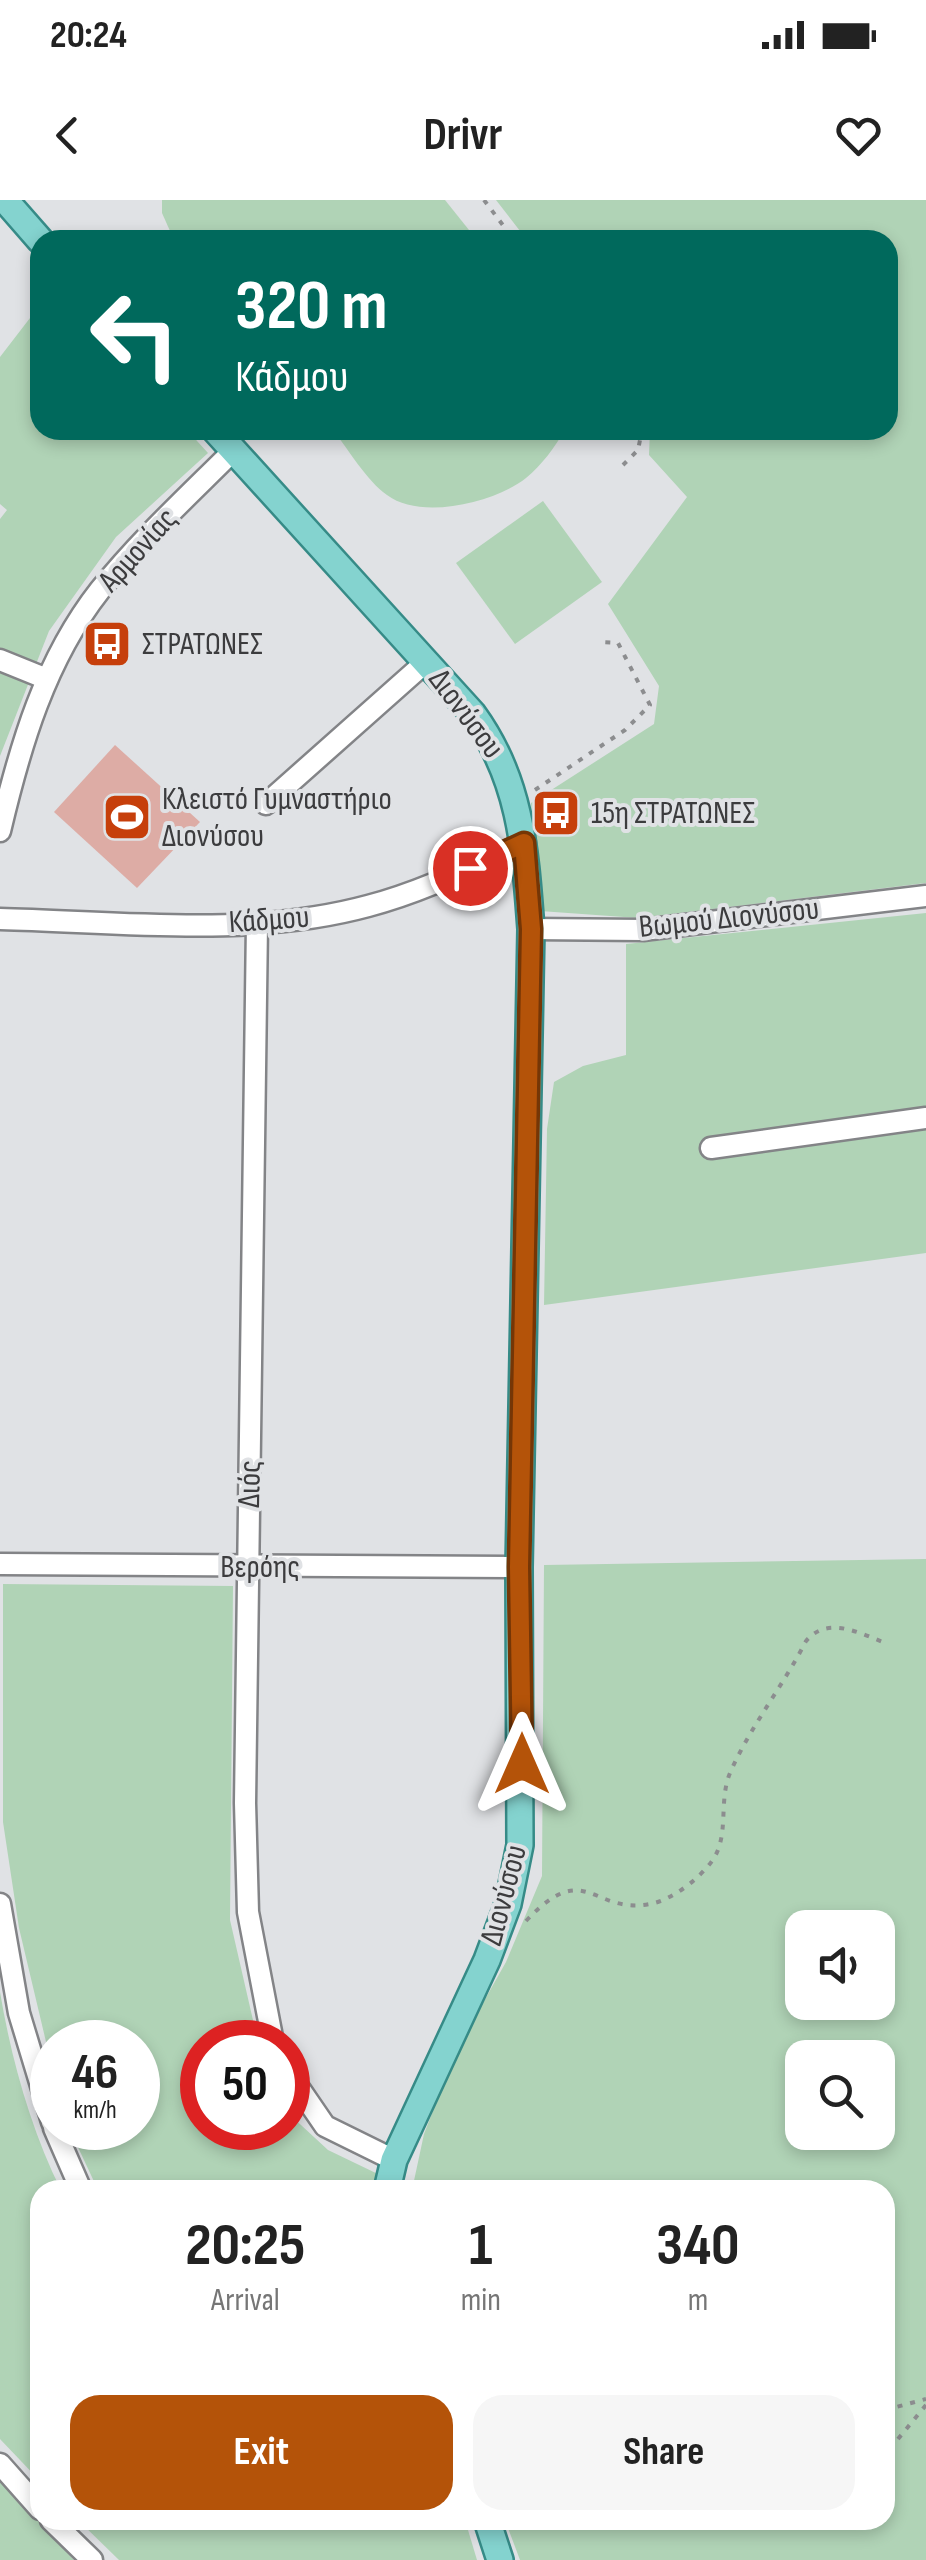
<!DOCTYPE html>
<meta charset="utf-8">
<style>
body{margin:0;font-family:"Sofia Sans Condensed",sans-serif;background:#f6f6f6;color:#222;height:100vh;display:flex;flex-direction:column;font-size:38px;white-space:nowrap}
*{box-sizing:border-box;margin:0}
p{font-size:32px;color:#767676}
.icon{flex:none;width:55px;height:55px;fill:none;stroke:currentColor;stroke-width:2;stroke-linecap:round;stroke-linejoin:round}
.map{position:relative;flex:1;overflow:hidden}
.side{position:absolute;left:30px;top:1980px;width:865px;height:350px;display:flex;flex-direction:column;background:#fff;border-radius:30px;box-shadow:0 5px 15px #0003}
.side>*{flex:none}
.hud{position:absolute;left:30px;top:30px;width:868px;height:210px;border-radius:30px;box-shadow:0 5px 15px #0003;background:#00695c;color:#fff;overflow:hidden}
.fabs{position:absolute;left:785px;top:1710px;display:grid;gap:20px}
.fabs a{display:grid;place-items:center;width:110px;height:110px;border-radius:20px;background:#fff;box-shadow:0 5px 15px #0003;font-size:50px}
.speed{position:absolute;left:30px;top:1820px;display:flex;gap:20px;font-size:50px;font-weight:700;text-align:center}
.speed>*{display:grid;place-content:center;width:130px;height:130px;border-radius:50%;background:#fff;box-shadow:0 5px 15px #0003;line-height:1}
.speed small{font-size:25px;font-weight:400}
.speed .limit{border:15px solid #d22;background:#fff;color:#111}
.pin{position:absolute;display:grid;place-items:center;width:85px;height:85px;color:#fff;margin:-42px;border:5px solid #fff;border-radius:50%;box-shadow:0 2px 10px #0007}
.me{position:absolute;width:110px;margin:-55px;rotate:0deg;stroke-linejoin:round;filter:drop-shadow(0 0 8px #0008)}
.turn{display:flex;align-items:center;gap:35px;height:210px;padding:0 40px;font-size:45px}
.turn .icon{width:130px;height:130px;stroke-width:2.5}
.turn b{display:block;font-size:70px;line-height:85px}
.eta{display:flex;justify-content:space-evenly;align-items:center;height:170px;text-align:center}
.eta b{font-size:60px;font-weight:700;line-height:70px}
.button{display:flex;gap:20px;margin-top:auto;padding:20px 40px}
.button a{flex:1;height:115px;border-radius:30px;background:#b45309;color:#fff;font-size:40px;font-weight:700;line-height:115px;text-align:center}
.button a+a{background:#f6f6f6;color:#222}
.status{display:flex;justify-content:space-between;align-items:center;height:70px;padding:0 50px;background:#fff;direction:ltr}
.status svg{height:28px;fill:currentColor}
header{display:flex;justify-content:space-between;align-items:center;height:130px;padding:0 40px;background:#fff;font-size:45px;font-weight:700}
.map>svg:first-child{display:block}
.green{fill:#b0d3b6;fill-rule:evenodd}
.building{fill:#ddaca5}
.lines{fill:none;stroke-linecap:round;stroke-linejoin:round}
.minor-casing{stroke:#838487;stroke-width:25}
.major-casing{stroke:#368b87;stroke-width:30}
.path{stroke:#8c8d8f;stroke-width:4;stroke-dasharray:5 8;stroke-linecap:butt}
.minor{stroke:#fff;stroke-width:20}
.major{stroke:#84d3cf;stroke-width:25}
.route-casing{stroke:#753606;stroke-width:25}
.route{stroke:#b45309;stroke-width:18}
.labels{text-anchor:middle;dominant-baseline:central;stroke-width:8;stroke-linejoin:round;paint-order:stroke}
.street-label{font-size:32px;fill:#3c3c3e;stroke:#e0e2e5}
.poi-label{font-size:32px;fill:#3c3c3e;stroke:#e0e2e5;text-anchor:start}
</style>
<div class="status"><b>20:24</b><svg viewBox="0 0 49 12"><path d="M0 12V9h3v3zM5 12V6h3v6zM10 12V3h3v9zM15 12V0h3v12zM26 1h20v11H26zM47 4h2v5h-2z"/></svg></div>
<header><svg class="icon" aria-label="back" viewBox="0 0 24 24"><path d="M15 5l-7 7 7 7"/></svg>Drivr<svg class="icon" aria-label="heart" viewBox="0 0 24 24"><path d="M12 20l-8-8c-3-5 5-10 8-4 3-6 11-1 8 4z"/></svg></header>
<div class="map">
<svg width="926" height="2360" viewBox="0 0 926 2360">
<rect width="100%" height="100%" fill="#e0e2e5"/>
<!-- green -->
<g class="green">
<path d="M162,0H445L477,40H174L162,13Z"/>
<path d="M496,0H926V683L638,718L540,711L531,603L654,524L659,486L608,404L687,297L649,255L650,230H888V40H527Z"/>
<path d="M40,105V230H187L208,253L116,337L49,431L0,556V319L7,310L0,304V157Z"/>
<path d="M333,230H565C554,248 542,265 526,278C496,302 421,321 387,295C366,280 349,250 333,230Z"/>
<path d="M543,301L602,382L515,444L456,363Z"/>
<path d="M926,713V1053L544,1105L547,929L554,882L583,866L626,855V744Z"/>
<path d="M926,1359V2360H520L505,2320H885V1990H412L424,1934L457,1849L506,1762L542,1676L544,1365ZM802,1728H878V1802H802ZM802,1858H878V1932H802Z"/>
<path d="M3,1384L233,1386L230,1720L258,1842H202V1928H288V1913L328,1950L382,1976L378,1990H98L69,1928H138V1842H52V1867L19,1728L3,1622Z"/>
<path d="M0,1792C11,1858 31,1930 61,1990H40V2281L0,2239Z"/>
<path d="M0,2278L74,2360H0Z"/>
<path d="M78,2320H465L477,2360H119Z"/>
</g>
<!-- building -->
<path class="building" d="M115,545L200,622L137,688L54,612Z"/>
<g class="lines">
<!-- minor casing -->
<g class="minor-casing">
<g id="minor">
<path d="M0,460L47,479"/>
<path d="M266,604L427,461"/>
<path d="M0,631C20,546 45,460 100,390C140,340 189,295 234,250"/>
<path d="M0,719C121,722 250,738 368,706C422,692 474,666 525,643"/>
<path d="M257,723L245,1603L248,1712L273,1842"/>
<path d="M531,729L643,730L926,696"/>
<path d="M711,948L926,918"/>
<path d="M0,1364L519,1367"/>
<path d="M0,1704L19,1813L52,1922"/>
<path d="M288,1872L325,1926L394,1960"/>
<path d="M54,1928L81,1990"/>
<path d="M0,2264L40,2309"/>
<path d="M51,2320L92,2360"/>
</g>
</g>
<!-- major casing -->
<g class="major-casing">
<g id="major">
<path d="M5,0L40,40"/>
<path d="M215,230L473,514C521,580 525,649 531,729L519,1367L520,1645L508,1704L487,1760L394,1960L387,1990"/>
<path d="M487,2320L500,2360"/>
</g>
</g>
<!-- path -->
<g class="path">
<path d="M484,0L514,40"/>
<path d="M623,265L638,250L642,230"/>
<path d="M535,590L625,530L650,505L618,443L598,442"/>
<path d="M526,1721C586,1657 592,1715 650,1704C672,1700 699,1679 712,1661C730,1636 718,1602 730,1573C750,1527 783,1486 806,1441C827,1416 857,1432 883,1442"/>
<path d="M885,2210L926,2199"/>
<path d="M898,2239L926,2205"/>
</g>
<!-- minor -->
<use href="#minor" class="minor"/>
<!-- major -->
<use href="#major" class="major"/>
</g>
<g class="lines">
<!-- route casing -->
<g class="route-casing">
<path id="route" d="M470,668L524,643L531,729L519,1367L522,1564"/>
</g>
<!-- route -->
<use href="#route" class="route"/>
</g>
<!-- icons -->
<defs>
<g id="bus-square" transform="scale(2.5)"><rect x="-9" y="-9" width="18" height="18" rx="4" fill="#c63f0b" stroke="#e0e2e5"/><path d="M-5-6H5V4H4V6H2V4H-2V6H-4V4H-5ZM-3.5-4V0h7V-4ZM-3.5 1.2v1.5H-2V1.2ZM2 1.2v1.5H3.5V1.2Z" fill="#fff"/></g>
<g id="stadium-square" transform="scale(2.5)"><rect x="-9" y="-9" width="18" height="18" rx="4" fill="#c63f0b" stroke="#e0e2e5"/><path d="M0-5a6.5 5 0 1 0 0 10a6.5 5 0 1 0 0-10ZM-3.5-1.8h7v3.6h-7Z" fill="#fff"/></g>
</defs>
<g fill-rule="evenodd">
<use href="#bus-square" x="107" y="444"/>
<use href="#bus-square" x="556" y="613"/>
<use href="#stadium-square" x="127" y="617"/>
</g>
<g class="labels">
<!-- street labels -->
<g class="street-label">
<text transform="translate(138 350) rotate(-48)">Αρμονίας</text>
<text transform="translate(466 514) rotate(53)">Διονύσου</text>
<text transform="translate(729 718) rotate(-6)">Βωμού Διονύσου</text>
<text transform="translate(269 720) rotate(-4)">Κάδμου</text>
<text transform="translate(250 1284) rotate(-89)">Διός</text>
<text x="260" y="1367">Βερόης</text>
<text transform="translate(504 1695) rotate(-75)">Διονύσου</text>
</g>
<!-- poi labels -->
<g class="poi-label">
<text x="142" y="444">ΣΤΡΑΤΩΝΕΣ</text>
<text x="162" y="599">Κλειστό Γυμναστήριο<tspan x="162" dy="37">Διονύσου</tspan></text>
<text x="591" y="613">15η ΣΤΡΑΤΩΝΕΣ</text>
</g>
</g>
</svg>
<div class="fabs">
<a><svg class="icon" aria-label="sound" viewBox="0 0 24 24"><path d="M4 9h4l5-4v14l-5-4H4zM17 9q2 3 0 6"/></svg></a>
<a><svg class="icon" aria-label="search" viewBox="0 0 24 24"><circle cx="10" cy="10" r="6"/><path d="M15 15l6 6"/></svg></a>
</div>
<div class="speed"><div>46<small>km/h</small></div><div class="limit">50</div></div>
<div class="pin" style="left:470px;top:668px;background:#d93025"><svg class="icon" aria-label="arrive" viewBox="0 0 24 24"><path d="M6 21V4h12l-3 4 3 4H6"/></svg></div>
<svg class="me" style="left:522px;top:1564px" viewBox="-20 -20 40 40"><path d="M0-17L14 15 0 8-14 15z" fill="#b45309" stroke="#fff" stroke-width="4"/></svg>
<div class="hud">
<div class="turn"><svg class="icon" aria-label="left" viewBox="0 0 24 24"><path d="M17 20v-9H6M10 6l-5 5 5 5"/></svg><div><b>320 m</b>Κάδμου</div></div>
</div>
<section class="side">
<div class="eta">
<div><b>20:25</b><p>Arrival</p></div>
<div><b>1</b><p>min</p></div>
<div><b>340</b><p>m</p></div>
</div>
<div class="button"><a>Exit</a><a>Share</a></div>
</section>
</div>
